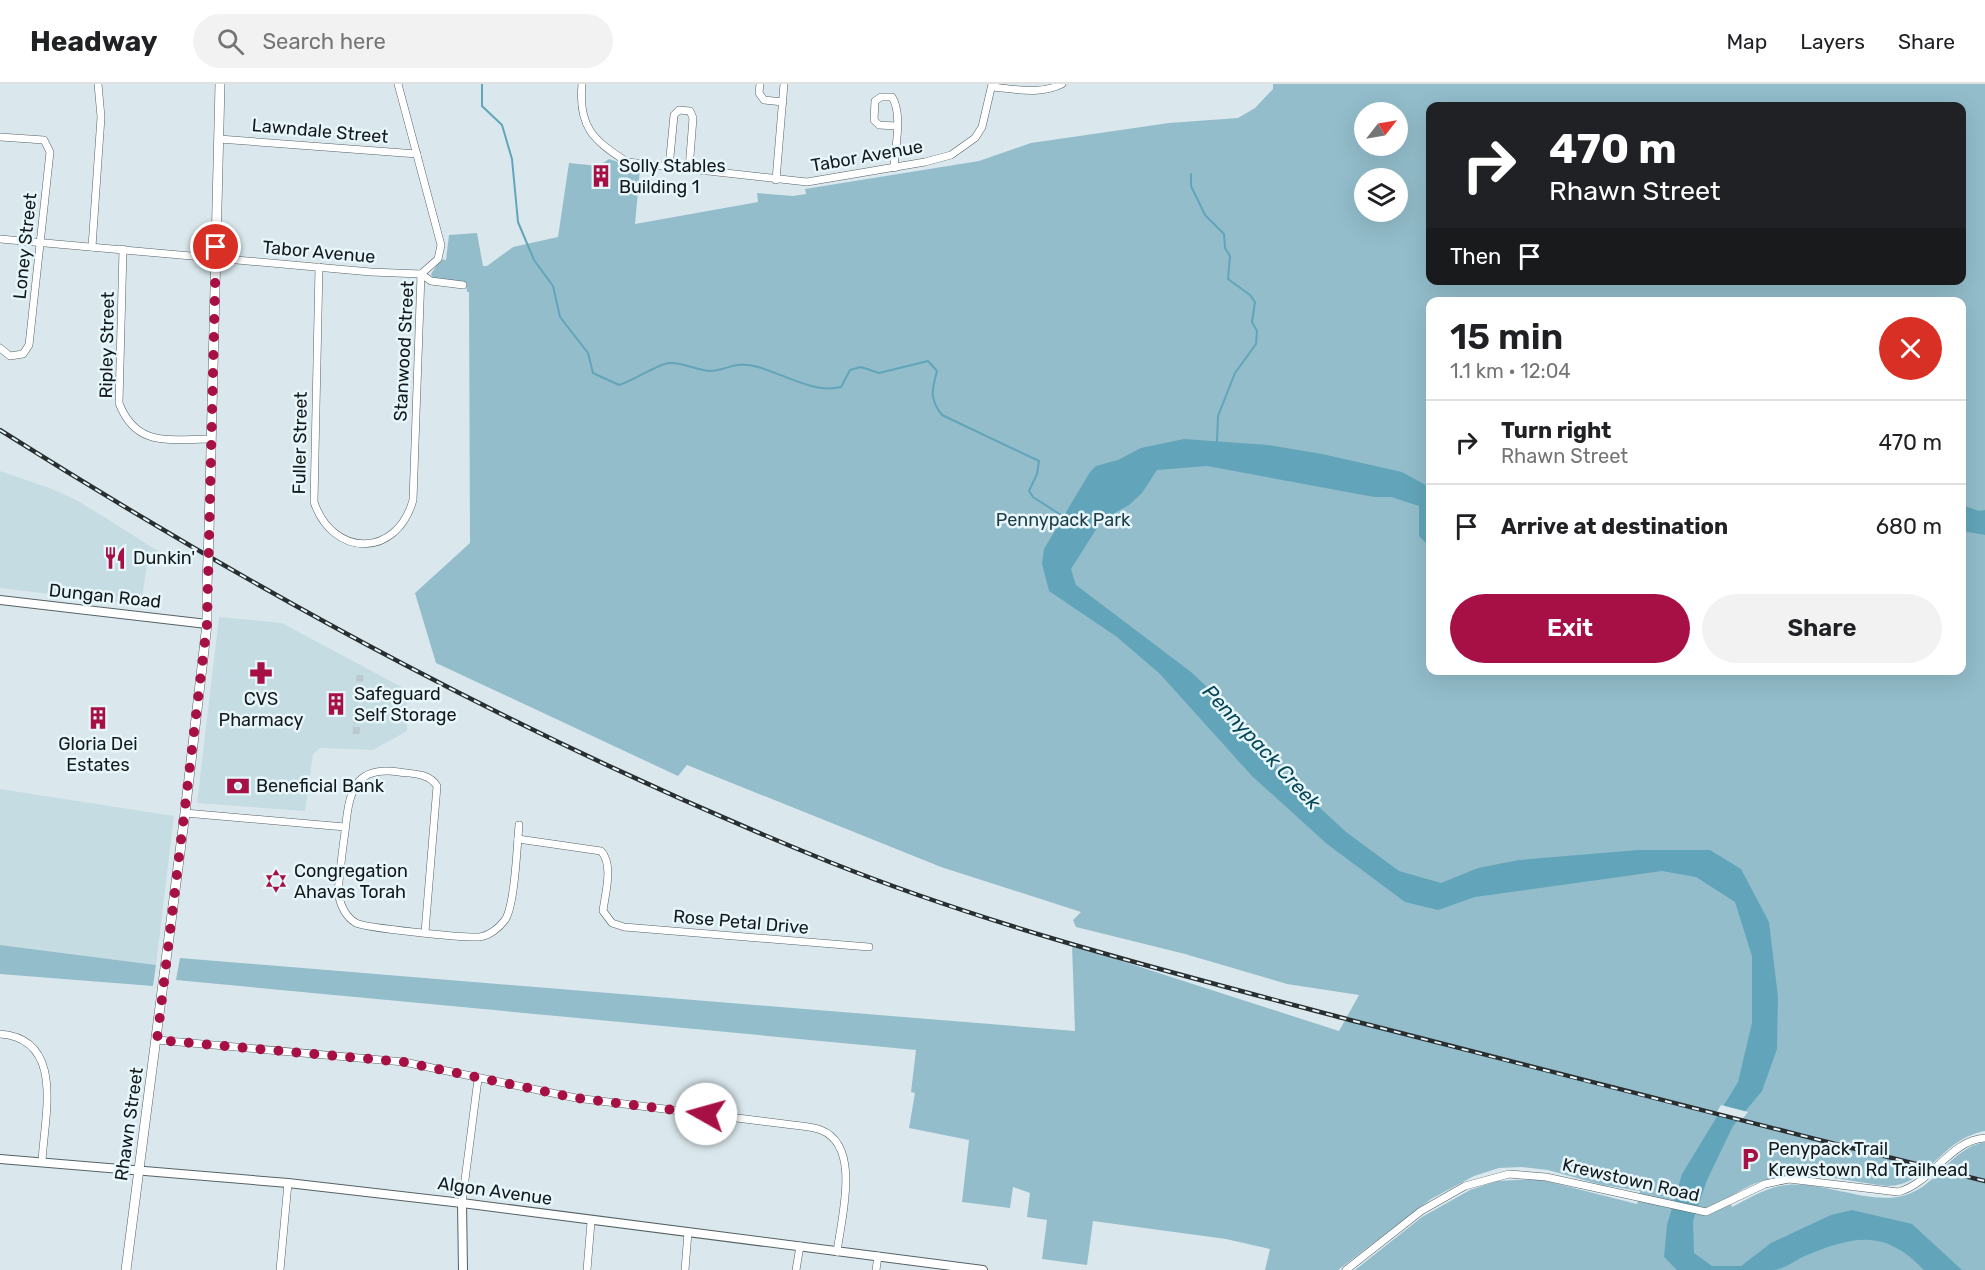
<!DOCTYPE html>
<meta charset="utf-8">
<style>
body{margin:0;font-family:Rubik,sans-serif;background:#f2f2f2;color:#202124;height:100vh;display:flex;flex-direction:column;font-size:22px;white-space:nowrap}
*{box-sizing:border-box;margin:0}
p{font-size:20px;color:#757577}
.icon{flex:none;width:33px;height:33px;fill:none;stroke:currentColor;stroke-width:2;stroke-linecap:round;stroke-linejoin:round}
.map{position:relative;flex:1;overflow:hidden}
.details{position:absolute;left:1426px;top:213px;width:540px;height:378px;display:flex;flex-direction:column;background:#fff;border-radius:12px;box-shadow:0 6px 24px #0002}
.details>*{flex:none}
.hud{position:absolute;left:1426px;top:18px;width:540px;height:183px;border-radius:12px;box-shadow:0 6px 24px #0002;background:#202124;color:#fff;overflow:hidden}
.needle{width:39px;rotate:59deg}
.fabs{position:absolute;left:1354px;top:18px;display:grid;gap:12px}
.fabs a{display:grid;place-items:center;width:54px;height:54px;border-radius:50%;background:#fff;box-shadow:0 6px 24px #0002;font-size:30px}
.pin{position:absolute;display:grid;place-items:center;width:51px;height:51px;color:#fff;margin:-26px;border:3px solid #fff;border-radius:50%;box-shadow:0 2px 6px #0007}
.me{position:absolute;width:66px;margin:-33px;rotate:277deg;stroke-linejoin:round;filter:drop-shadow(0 0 4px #0008)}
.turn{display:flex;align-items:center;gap:21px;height:126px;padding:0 24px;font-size:27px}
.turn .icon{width:78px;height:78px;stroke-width:2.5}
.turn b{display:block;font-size:42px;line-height:51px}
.then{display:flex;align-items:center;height:57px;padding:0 24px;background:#0003;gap:12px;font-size:22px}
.round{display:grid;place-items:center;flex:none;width:63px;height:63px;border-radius:32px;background:#f2f2f2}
.head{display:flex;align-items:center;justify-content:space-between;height:102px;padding:0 24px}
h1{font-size:36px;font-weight:600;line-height:45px}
.cta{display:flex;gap:12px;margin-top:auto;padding:12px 24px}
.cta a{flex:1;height:69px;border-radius:36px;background:#a71044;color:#fff;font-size:24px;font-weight:600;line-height:69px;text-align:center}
.cta a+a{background:#f2f2f2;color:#202124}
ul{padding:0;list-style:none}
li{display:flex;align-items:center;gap:18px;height:84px;padding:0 24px;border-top:2px solid #e0e0e0}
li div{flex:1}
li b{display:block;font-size:22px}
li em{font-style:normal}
header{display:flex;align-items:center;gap:36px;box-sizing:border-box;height:84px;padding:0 30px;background:#fff;border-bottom:2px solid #e0e0e0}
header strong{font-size:28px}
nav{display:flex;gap:33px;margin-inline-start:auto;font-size:21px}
.search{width:420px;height:54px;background:#f2f2f2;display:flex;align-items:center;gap:15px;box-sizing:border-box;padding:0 21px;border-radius:33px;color:#757577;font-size:22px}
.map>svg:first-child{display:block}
.built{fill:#c5dce3}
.green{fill:#93bdcb;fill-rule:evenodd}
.water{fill:#62a5ba}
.pier{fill:#dae8ed}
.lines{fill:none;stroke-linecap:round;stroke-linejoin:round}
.stream{stroke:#62a5ba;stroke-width:2}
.minor-tunnel{stroke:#bcc9ce;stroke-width:7;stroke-dasharray:7 3.5;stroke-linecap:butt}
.minor-casing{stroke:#556266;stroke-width:8}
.tertiary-casing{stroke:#556266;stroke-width:10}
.secondary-casing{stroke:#556266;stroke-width:10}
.minor{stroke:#fff;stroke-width:7}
.tertiary{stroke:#fff;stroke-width:8}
.secondary{stroke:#fff;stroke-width:9}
.rail-casing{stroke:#292f31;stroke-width:4.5}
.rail{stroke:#e7f6fb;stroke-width:2;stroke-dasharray:7;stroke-linecap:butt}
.secondary-bridge-casing{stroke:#556266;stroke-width:10;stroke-linecap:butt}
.secondary-bridge{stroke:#fff;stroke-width:9}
.route{stroke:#a71044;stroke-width:10;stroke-dasharray:0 18}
.labels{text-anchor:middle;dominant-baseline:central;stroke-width:5;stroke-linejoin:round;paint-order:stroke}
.street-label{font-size:18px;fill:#14191b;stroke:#e7f6fb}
.poi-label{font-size:18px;fill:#14191b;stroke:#e7f6fb;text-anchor:start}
.park-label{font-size:18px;fill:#1b3c46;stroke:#e7f6fb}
.water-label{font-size:20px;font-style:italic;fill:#074655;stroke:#e7f6fb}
</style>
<header>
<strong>Headway</strong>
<div class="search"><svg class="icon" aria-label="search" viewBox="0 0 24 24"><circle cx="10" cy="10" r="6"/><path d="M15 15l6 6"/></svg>Search here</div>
<nav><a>Map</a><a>Layers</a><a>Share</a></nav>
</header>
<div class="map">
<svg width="1985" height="1186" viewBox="0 0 1985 1186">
<rect width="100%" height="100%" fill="#dae8ed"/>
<!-- built -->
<g class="built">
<path d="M0,387L52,405L80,418L158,467L154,482L147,480L141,521L0,504Z"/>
<path d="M219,533L282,539L407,606V647L373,666L320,664L313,670L305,727L197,719Z"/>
<path d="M0,705L174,732L156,881L0,861Z"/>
</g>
<!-- green -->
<g class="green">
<path d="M1273,0H1985V1047C1940,1055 1929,1102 1887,1102C1829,1096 1781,1076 1729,1114L1732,1123C1750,1114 1767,1103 1787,1101C1824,1097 1871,1122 1906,1111C1938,1101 1951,1064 1985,1058V1186H1355L1422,1133L1470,1106L1497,1097L1538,1095L1637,1120L1640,1107L1602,1101L1548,1086L1521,1083L1499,1084L1474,1092L1431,1115L1338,1186H1265L1270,1165L1226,1155L1093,1137L1087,1181L1042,1175L1047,1136L1027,1133L1030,1109L1013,1103L1010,1124L962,1118L969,1056L909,1044L915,1009L911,1008L916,966L176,896L180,874L1075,947L1072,861L1339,947L1359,911L1287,900L1185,870L1076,843L1073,836L1081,828L941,783L687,681L678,692L436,579L415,509L470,459L469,208H467L466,198L433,194L431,190L441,175L446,176L449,151L477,149L483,182H487L513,163L558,153L569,79L599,82L609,75L640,85L635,140L758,118L757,109L793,112L806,110L805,105L979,77L1031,59L1169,39L1238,34L1255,24L1273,5ZM1431,22H1962V196H1431ZM1365,28H1398V62H1365ZM1365,94H1398V128H1365ZM1431,218H1962V586H1431Z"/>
<path d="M0,861L156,881L153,902L0,890Z"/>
</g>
<!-- water -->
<g class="water">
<path d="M1184,355L1268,361L1322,370L1402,388L1431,404V464L1419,452V422L1391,413H1374L1207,382L1157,386L1142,409L1129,421L1102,436L1071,485L1076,501L1191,588L1239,633L1273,680L1346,748L1399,787L1441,799L1478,784L1519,776L1638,766H1710L1741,785L1769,838L1778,913L1777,965L1762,1007L1733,1042L1707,1096L1693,1137L1694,1169L1712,1182H1741L1771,1159L1831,1131L1852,1126L1912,1140L1962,1186H1924C1885,1146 1857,1151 1807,1171C1797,1175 1785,1185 1774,1186C1742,1186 1709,1186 1677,1186L1664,1173L1667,1141L1682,1090L1738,998L1752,939V872L1735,818L1696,793L1662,787L1475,813L1438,826L1405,818L1327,760L1252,692L1160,590L1117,553L1049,507L1042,480L1044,465L1090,388L1096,382L1118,376L1141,364Z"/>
<path d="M1962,421L1979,427L1985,426V451L1962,447Z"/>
</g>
<!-- pier -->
<path class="pier" d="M1721,1021L1748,1028L1740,1038L1715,1031Z"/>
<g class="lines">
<!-- stream -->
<g class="stream">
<path d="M482,0V22L502,41L512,75L518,138L534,176L553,202L560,233L588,269L593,289L619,301C633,297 658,280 669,279C682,278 696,286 709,287C726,287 735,276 758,283C784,290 814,310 841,303L850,286L861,283L879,289L928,277L937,287C932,305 929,315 942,331L1039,377L1037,390L1029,407L1033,413L1064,433"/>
<path d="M1191,90V102L1205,131L1224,150L1225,164L1230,172L1228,195L1250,211L1255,218L1252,238L1257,247L1256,260L1235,289L1218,332L1217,357"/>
</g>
<!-- minor-tunnel -->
<path class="minor-tunnel" d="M356,650L360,591"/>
<!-- minor casing -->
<g class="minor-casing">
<g id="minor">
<path d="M398,0L441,161L438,175L421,190"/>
<path d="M582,0C578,43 593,56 627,78L807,98L925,78L951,71L975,54L982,43L992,0"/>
<path d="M760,0L759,9L764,16L783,18"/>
<path d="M992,3C1015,5 1041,11 1062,0"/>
<path d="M0,53L44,56L50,68L29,261L23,270L10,272L0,264"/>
<path d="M219,55L417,70"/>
<path d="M669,83L674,31L679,26L690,27L693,34L689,85"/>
<path d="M894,84C895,64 903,30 892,13H881L875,17L874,36L879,41L896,42"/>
<path d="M776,96L784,0"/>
<path d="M0,155L371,188L421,190"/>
<path d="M92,163L101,33L98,0"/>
<path d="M123,165L119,319C136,364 170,355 211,355"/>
<path d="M319,183L314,418C333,474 397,474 413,416L421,190"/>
<path d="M421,190L431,197L463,201"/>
<path d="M185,729L345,743"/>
<path d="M518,755L601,767C614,781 605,810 603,827L612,839L624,843L869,863"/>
<path d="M425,848L437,702C429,689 413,690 399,688C353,681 349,709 345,748C342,768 340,788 338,808C340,820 344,832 356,839C365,844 465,854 479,853C489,852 499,844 505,836C515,821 517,761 519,741"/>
<path d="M0,950C66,955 44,1033 42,1078"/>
<path d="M157,956L404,978L576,1014L793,1041C802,1042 813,1043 821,1046C862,1062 841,1135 837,1168"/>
<path d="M462,1119L478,995"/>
<path d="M280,1186L288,1099"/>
<path d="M587,1186L591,1138"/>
<path d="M685,1186L688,1148"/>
<path d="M796,1186L800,1162"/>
<path d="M876,1186L878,1172"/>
<path d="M1346,1186L1421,1127L1465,1102L1509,1090L1546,1093L1706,1128L1765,1100L1789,1095L1898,1108C1932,1099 1950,1056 1985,1054"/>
</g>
</g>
<!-- tertiary casing -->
<g class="tertiary-casing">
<g id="tertiary">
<path d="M0,516L207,540"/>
<path d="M0,1075L288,1099L462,1119L983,1186"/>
<path d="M462,1119L463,1186"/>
</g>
</g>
<!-- secondary casing -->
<g class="secondary-casing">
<g id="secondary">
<path d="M209,448L220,0"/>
<path d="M126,1186L185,729L207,540V501"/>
</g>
</g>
<!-- minor -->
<use href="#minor" class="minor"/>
<!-- tertiary -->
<use href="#tertiary" class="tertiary"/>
<!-- secondary -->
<use href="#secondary" class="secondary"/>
<!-- rail casing -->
<g class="rail-casing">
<path id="rail" d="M0,346C268,515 533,658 827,777C997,845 1174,889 1350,936C1562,991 1773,1045 1985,1097"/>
</g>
<!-- rail -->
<use href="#rail" class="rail"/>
<!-- secondary-bridge casing -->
<g class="secondary-bridge-casing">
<path id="secondary-bridge" d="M207,501L209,448"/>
</g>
<!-- secondary-bridge -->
<use href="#secondary-bridge" class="secondary-bridge"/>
</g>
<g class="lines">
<!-- route -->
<path class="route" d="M216,163L207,540L157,956L404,978L576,1014L706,1030"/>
</g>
<!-- icons -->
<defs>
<g id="building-bare" transform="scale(1.8)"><path d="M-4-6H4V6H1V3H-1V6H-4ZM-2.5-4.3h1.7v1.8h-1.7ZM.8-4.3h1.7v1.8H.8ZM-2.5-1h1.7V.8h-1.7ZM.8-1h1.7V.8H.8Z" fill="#a71044" stroke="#e7f6fb" stroke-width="2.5" paint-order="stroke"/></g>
<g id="restaurant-bare" transform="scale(1.8)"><path d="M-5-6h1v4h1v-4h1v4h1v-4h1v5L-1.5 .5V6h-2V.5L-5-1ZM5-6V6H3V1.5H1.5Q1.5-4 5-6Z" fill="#a71044" stroke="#e7f6fb" stroke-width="2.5" paint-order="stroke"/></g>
<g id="pharmacy-bare" transform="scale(1.8)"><path d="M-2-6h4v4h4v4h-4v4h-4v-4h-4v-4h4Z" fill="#a71044" stroke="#e7f6fb" stroke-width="2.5" paint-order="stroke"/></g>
<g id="bank-bare" transform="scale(1.8)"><path d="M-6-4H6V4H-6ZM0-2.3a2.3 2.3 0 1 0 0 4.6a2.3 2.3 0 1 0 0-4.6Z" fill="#a71044" stroke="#e7f6fb" stroke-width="2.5" paint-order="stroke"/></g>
<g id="synagogue-bare" transform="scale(1.8)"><path d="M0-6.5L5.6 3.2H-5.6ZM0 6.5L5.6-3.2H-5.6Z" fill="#a71044" stroke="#e7f6fb" stroke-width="2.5" paint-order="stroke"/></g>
<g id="parking-bare" transform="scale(1.8)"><path d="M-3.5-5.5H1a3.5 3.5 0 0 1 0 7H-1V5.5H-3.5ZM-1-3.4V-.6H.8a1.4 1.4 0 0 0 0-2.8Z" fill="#a71044" stroke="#e7f6fb" stroke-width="2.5" paint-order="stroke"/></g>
</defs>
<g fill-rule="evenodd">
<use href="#building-bare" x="601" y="92"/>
<use href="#restaurant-bare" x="115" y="474"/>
<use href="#pharmacy-bare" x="261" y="589"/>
<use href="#building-bare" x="336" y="620"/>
<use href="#building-bare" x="98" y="634"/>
<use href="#bank-bare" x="238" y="702"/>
<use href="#synagogue-bare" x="276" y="797"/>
<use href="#parking-bare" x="1750" y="1075"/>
</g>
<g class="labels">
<!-- street labels -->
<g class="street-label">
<text transform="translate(320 47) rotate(5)">Lawndale Street</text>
<text transform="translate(867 72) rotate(-10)">Tabor Avenue</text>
<text transform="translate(25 162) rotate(-84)">Loney Street</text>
<text transform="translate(319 168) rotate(5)">Tabor Avenue</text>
<text transform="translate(107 261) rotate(-89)">Ripley Street</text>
<text transform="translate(404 267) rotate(-87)">Stanwood Street</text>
<text transform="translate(300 359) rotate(-89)">Fuller Street</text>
<text transform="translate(105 512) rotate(6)">Dungan Road</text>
<text transform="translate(741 838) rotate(5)">Rose Petal Drive</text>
<text transform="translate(129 1040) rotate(-82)">Rhawn Street</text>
<text transform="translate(1631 1096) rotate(13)">Krewstown Road</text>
<text transform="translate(495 1107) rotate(8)">Algon Avenue</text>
</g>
<!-- poi labels -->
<g class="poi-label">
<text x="619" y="82">Solly Stables<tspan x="619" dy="21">Building 1</tspan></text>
<text x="133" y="474">Dunkin'</text>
<text x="354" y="610">Safeguard<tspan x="354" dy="21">Self Storage</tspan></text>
<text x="261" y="615" text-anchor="middle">CVS<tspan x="261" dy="21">Pharmacy</tspan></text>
<text x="98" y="660" text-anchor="middle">Gloria Dei<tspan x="98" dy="21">Estates</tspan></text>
<text x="256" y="702">Beneficial Bank</text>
<text x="294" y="787">Congregation<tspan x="294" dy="21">Ahavas Torah</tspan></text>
<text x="1768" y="1065">Penypack Trail<tspan x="1768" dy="21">Krewstown Rd Trailhead</tspan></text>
</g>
<!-- park labels -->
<g class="park-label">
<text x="1063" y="436">Pennypack Park</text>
</g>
<!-- water labels -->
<g class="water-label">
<text transform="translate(1262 663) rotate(47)">Pennypack Creek</text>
</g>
</g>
</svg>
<div class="fabs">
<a><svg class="needle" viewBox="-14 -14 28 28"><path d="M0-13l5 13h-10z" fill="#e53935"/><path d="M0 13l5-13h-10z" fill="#757577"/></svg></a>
<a><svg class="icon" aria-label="layers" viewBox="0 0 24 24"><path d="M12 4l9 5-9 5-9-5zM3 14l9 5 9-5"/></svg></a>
</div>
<div class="pin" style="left:216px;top:163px;background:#d93025"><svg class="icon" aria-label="arrive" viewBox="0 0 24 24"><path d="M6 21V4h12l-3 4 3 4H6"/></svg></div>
<svg class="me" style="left:706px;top:1030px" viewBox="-20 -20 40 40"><circle r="19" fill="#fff"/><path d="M0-13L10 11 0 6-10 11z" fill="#a71044"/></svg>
<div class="hud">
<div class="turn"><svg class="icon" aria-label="right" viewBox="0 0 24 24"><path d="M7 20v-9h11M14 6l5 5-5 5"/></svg><div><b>470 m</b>Rhawn Street</div></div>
<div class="then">Then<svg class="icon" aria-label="arrive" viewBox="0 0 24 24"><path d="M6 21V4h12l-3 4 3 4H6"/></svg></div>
</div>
<section class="details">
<div class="head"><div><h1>15 min</h1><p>1.1 km · 12:04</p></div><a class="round" style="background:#d93025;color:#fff"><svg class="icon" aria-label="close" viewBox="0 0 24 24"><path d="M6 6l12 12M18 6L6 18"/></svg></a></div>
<ul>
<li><svg class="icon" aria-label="right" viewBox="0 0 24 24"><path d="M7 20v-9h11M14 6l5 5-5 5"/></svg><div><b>Turn right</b><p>Rhawn Street</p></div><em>470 m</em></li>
<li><svg class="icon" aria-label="arrive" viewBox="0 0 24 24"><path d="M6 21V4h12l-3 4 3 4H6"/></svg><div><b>Arrive at destination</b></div><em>680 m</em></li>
</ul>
<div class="cta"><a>Exit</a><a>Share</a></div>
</section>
</div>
